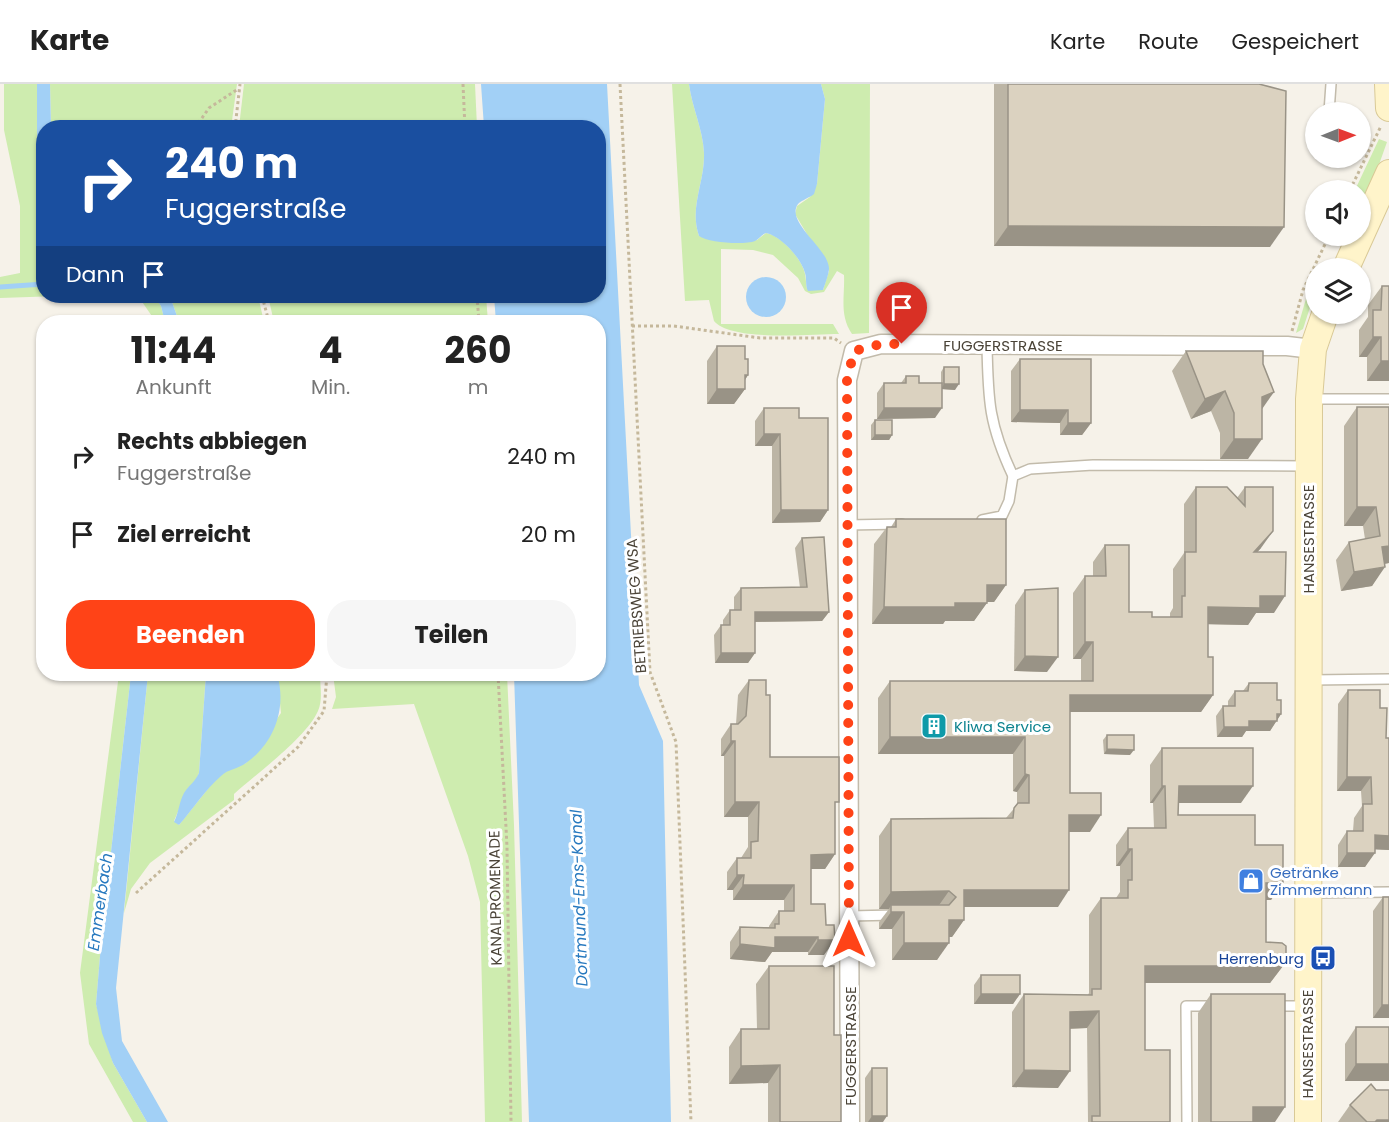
<!DOCTYPE html>
<html lang="de">
<meta charset="utf-8">
<style>
body{margin:0;font-family:Poppins,sans-serif;background:#f6f6f6;color:#222;height:100vh;display:flex;flex-direction:column;font-size:22px;white-space:nowrap}
*{box-sizing:border-box;margin:0}
p{font-size:20px;color:#767676}
.icon{flex:none;width:33px;height:33px;fill:none;stroke:currentColor;stroke-width:2;stroke-linecap:round;stroke-linejoin:round}
.map{position:relative;flex:1;overflow:hidden}
.panel{position:absolute;left:36px;top:231px;width:570px;height:366px;display:flex;flex-direction:column;background:#fff;border-radius:24px;box-shadow:0 2px 4px #0004}
.panel>*{flex:none}
.guide{position:absolute;left:36px;top:36px;width:570px;height:183px;border-radius:24px;box-shadow:0 2px 4px #0004;background:#1a4fa0;color:#fff;overflow:hidden}
.needle{width:39px;rotate:89deg}
.fabs{position:absolute;left:1305px;top:18px;display:grid;gap:12px}
.fabs a{display:grid;place-items:center;width:66px;height:66px;border-radius:50%;background:#fff;box-shadow:0 2px 4px #0004;font-size:30px}
.pin{position:absolute;display:grid;place-items:center;width:51px;height:51px;color:#fff;margin:-62px -26px;border-radius:50% 50% 50% 0;rotate:-45deg;box-shadow:0 0 6px #0007}
.pin .icon{rotate:45deg}
.me{position:absolute;width:66px;margin:-33px;rotate:0deg;stroke-linejoin:round;filter:drop-shadow(0 0 4px #0008)}
.turn{display:flex;align-items:center;gap:21px;height:126px;padding:0 30px;font-size:27px}
.turn .icon{width:78px;height:78px;stroke-width:2.5}
.turn b{display:block;font-size:42px;line-height:51px}
.then{display:flex;align-items:center;height:57px;padding:0 30px;background:#0003;gap:12px;font-size:22px}
.eta{display:flex;justify-content:space-evenly;align-items:center;height:102px;text-align:center}
.eta b{font-size:36px;font-weight:700;line-height:42px}
.action{display:flex;gap:12px;margin-top:auto;padding:12px 30px}
.action a{flex:1;height:69px;border-radius:24px;background:#ff4317;color:#fff;font-size:24px;font-weight:700;line-height:69px;text-align:center}
.action a+a{background:#f6f6f6;color:#222}
ul{padding:0;list-style:none}
li{display:flex;align-items:center;gap:18px;height:78px;padding:0 30px}
li div{flex:1}
li b{display:block;font-size:22px}
li em{font-style:normal}
header{display:flex;align-items:center;gap:36px;box-sizing:border-box;height:84px;padding:0 30px;background:#fff;border-bottom:2px solid #e0e0e0}
header strong{font-size:28px}
nav{display:flex;gap:33px;margin-inline-start:auto;font-size:21px}
.map>svg:first-child{display:block}
.green{fill:#ceecaf}
.water{fill:#a2d0f6}
.lines{fill:none;stroke-linecap:round;stroke-linejoin:round}
.stream{stroke:#a2d0f6;stroke-width:5}
.lane-casing{stroke:#c2bbab;stroke-width:12}
.street-casing{stroke:#c2bbab;stroke-width:21}
.secondary-casing{stroke:#d9c996;stroke-width:28}
.path{stroke:#c5b89b;stroke-width:3;stroke-dasharray:3 3;stroke-linecap:butt}
.lane{stroke:#fff;stroke-width:9}
.street{stroke:#fff;stroke-width:18}
.secondary{stroke:#fff4ca;stroke-width:26}
.wall{fill:#bcb5a5}
.shaded-wall{fill:#999386}
.building{fill:#dbd2c0;stroke:#999386;stroke-width:1.5}
.route{stroke:#ff4317;stroke-width:10;stroke-dasharray:0 18}
.labels{text-anchor:middle;dominant-baseline:central;stroke-width:6;stroke-linejoin:round;paint-order:stroke}
.street-label{font-size:15px;fill:#4a4337;stroke:#fff}
.culture-label{font-size:15px;fill:#0d838f;stroke:#fff;text-anchor:start}
.shop-label{font-size:15px;fill:#366cbe;stroke:#fff;text-anchor:start}
.transit-label{font-size:15px;fill:#164399;stroke:#fff;text-anchor:end}
.water-label{font-size:16px;font-style:italic;fill:#2779bf;stroke:#fff}
</style>
<header>
<strong>Karte</strong>
<nav><a>Karte</a><a>Route</a><a>Gespeichert</a></nav>
</header>
<div class="map">
<svg width="1389" height="1038" viewBox="0 0 1389 1038">
<rect width="100%" height="100%" fill="#f6f2e9"/>
<!-- green -->
<g class="green">
<path d="M4,0H37V51L44,71V212H59L0,214V193L20,189V122L4,46Z"/>
<path d="M50,0H237L231,44L51,43Z"/>
<path d="M244,0H475L477,43H239Z"/>
<path d="M672,0H689C692,24 703,45 704,69C705,98 689,123 699,152L737,158L757,156L766,149C782,152 802,175 805,190C806,195 806,200 807,205L823,206L829,187L795,130L797,122L810,113L817,100L825,15L821,0H870L869,249L852,250C839,231 845,212 844,191L837,187L824,208L811,210L805,207L798,194L773,171L753,166L721,165V240H833L839,250C811,250 732,258 714,237L709,216L685,217Z"/>
<path d="M1379,55L1387,58L1376,89L1361,116L1360,106H1355Z"/>
<path d="M1308,208L1314,211L1303,245L1296,249Z"/>
<path d="M138,212H154L161,222L165,238H156Z"/>
<path d="M170,212H258L264,238H179Z"/>
<path d="M268,212H486L488,238H274Z"/>
<path d="M119,590H131L102,848L96,920L113,979L147,1038H133L89,960L80,889Z"/>
<path d="M148,590H206L199,689L195,699L188,704L174,737L179,741L215,696L226,687L246,679L281,629L277,590H320C320,601 323,616 318,627C306,654 256,690 234,710V716L150,779L131,805L124,829Z"/>
<path d="M333,590H507L514,741L522,1038H485L480,818L468,772L414,620L332,625L336,613Z"/>
</g>
<!-- water -->
<g class="water">
<path d="M37,0H50L51,43L44,44L43,71L37,51Z"/>
<path d="M481,0H607L639,601L663,657L671,1038H529L514,590H598V238H496L494,212H598V44L484,43Z"/>
<path d="M689,0H821L825,15L817,100L814,110C809,114 802,116 798,120C785,138 828,164 829,184C829,190 825,200 823,206L808,207C805,201 807,195 805,189C801,174 781,152 766,149C761,151 759,155 755,157C745,161 708,159 699,152C689,123 705,98 704,69C703,45 692,24 689,0Z"/>
<circle cx="766" cy="213" r="20"/>
<path d="M154,212H170L179,238H165L161,222Z"/>
<path d="M131,590H148L116,904L122,957L168,1038H147L113,979L102,949L96,920L102,848Z"/>
<path d="M206,590H277C287,623 275,659 246,679C238,685 228,685 221,692C205,706 193,725 179,741L174,738C179,728 179,718 184,709C189,701 195,698 199,689Z"/>
</g>
<g class="lines">
<!-- stream -->
<path class="stream" d="M0,203L44,200"/>
<!-- lane casing -->
<g class="lane-casing">
<g id="lane">
<path d="M1329,28L1331,0"/>
<path d="M987,261C988,317 989,341 1013,392"/>
<path d="M1311,315H1389"/>
<path d="M982,436L1002,432L1009,417L1013,392L1030,385L1093,381L1307,382"/>
<path d="M847,441L902,440"/>
<path d="M1311,596L1389,595"/>
<path d="M1310,809L1389,808"/>
<path d="M849,832L895,831"/>
<path d="M1273,922H1307"/>
<path d="M1187,1038L1186,922H1215"/>
</g>
</g>
<!-- street casing -->
<g class="street-casing">
<path id="street" d="M850,1038L847,296L854,267L881,260L1287,262L1313,265"/>
</g>
<!-- secondary casing -->
<g class="secondary-casing">
<g id="secondary">
<path d="M1388,0L1389,24"/>
<path d="M1346,184L1389,89"/>
<path d="M1308,1038L1309,315L1313,265L1325,230"/>
</g>
</g>
<!-- path -->
<g class="path">
<path d="M463,0L465,44"/>
<path d="M620,0L650,588L676,658L691,1038"/>
<path d="M195,44L209,24L238,5"/>
<path d="M235,44L240,0"/>
<path d="M1350,106L1381,42"/>
<path d="M262,212L269,238"/>
<path d="M477,212L479,238"/>
<path d="M632,242H674L760,254H834L841,259"/>
<path d="M1292,247L1303,206L1329,152"/>
<path d="M498,590L507,763L511,1038"/>
<path d="M136,809L298,663L324,627L327,590"/>
</g>
<!-- lane -->
<use href="#lane" class="lane"/>
<!-- street -->
<use href="#street" class="street"/>
<!-- secondary -->
<use href="#secondary" class="secondary"/>
</g>
<!-- wall -->
<g class="wall">
<path d="M994,0H1259L1270,163L994,162Z"/>
<path d="M1382,202H1389V297H1367V273H1359V246L1368,233V221Z"/>
<path d="M717,262L745,275L748,291L745,296V305L734,320H707V277Z"/>
<path d="M1186,267L1262,325L1248,375H1220V349L1211,327L1191,335L1172,287Z"/>
<path d="M1020,275L1091,339L1082,351H1060V339L1011,338V287Z"/>
<path d="M944,283L955,306L942,305L935,334L877,335V309L884,299H901L906,292L919,299H941V288Z"/>
<path d="M1357,323L1389,479L1385,480L1372,502L1341,507L1336,476L1349,458L1365,455L1363,442H1344V342Z"/>
<path d="M764,324L799,334L828,426L820,438L772,439V362H755V337Z"/>
<path d="M875,336L892,351L889,356H871V341Z"/>
<path d="M1196,403L1237,414L1245,403L1261,464L1257,468L1274,529H1256L1248,541L1208,540V573L1213,611L1201,628H1070V709L1090,748H1069L1058,823H964V836L952,853H949L937,876H892V845H879V838L889,825H879V752L891,735L1006,734L1017,721V708L1013,707V670H878V614L890,597H1081V575H1073V509L1085,492H1093V478L1105,461L1129,528L1152,533H1170V529L1173,524V485L1184,469V420Z"/>
<path d="M896,435L1006,501L994,518H987L974,537H945L943,540H872L874,460L887,443H891Z"/>
<path d="M802,454L829,528L822,537L755,538V569L748,579H715L714,551L721,541H723V536L730,526H734V513L741,504H800L795,464Z"/>
<path d="M1025,506L1047,588L1014,587L1015,521Z"/>
<path d="M749,596L766,611L770,673L835,725V770L825,785H811V820L824,871H808V868H772L765,878L730,875V858L740,843H769V842L779,827H784V816H733V806H727V788L737,774H741L748,763V733H724V672H721V655L731,640H736L738,611Z"/>
<path d="M1249,599L1277,616L1281,630L1270,647H1246L1242,653H1217L1216,632L1223,622H1228V617L1235,607H1243Z"/>
<path d="M1348,606L1380,624L1386,654H1389V766L1375,765L1365,783H1338V761L1347,747H1353L1354,734L1362,722L1361,707H1337L1338,620Z"/>
<path d="M1107,651L1130,671L1104,670L1103,656Z"/>
<path d="M1162,664L1241,719H1179L1178,731L1255,761L1283,798L1271,816H1266V858L1286,878L1270,899H1145V966L1170,1038H1088L1087,944L1070,945L1058,1004L1012,1003V928L1024,910L1088,911L1089,909V831L1101,814H1116L1120,808V782H1116V761L1128,744H1154L1153,719H1150V681Z"/>
<path d="M1383,813L1389,934H1373V827Z"/>
<path d="M769,882L834,951L841,1038H768V999L729,1000V963L741,945H757L756,900Z"/>
<path d="M981,891L1020,910L1013,920H974V901Z"/>
<path d="M1211,910L1275,1038H1198V929Z"/>
<path d="M1356,943H1389V997H1345V960Z"/>
<path d="M872,984L883,1038H865V994Z"/>
<path d="M1376,1006L1389,1038H1338L1350,1021Z"/>
</g>
<!-- shaded-wall -->
<g class="shaded-wall">
<path d="M1008,142L1284,143L1270,163L994,162Z"/>
<path d="M1373,253H1381L1367,273H1359Z"/>
<path d="M1381,277H1389V297H1367Z"/>
<path d="M745,291H748L739,305H745L734,320H707L717,305Z"/>
<path d="M944,300H959L955,306L941,305Z"/>
<path d="M1225,307L1211,327L1191,335L1205,315Z"/>
<path d="M1274,308L1260,328L1262,313Z"/>
<path d="M884,324H942L935,334L877,335Z"/>
<path d="M1020,326H1068L1060,339L1011,338Z"/>
<path d="M1068,339H1091L1082,351H1060Z"/>
<path d="M764,350H780L772,362H755Z"/>
<path d="M875,351H892L889,356H871Z"/>
<path d="M1234,355H1262L1248,375H1220Z"/>
<path d="M1357,423H1376L1363,442H1344Z"/>
<path d="M781,426H828L820,438L772,439Z"/>
<path d="M1273,447L1261,464L1242,485L1254,468Z"/>
<path d="M1389,462V479L1369,482L1382,463Z"/>
<path d="M1385,483L1372,502L1341,507L1354,488Z"/>
<path d="M987,501H1006L994,518H974Z"/>
<path d="M1260,512H1285L1274,529H1256L1248,541L1196,540L1208,523Z"/>
<path d="M955,519H987L974,537H945L943,540H872L884,523Z"/>
<path d="M755,528H829L822,537L748,538Z"/>
<path d="M1085,558H1093L1081,575H1073Z"/>
<path d="M721,569H755L748,579H715Z"/>
<path d="M1025,572L1058,573L1047,588L1014,587Z"/>
<path d="M1070,611H1213L1201,628H1058Z"/>
<path d="M1277,630H1281L1270,647H1246L1242,653H1217L1224,643Z"/>
<path d="M890,653H1025L1013,670H878Z"/>
<path d="M731,657H735L724,672H721Z"/>
<path d="M1107,665L1134,666L1130,671L1104,670Z"/>
<path d="M1025,690L1029,691L1017,708L1013,707Z"/>
<path d="M1347,693H1371L1361,707H1337Z"/>
<path d="M1162,702H1165L1153,719H1150Z"/>
<path d="M1179,702H1253L1241,719H1167Z"/>
<path d="M735,718H759L748,733H724Z"/>
<path d="M1069,731H1101L1090,748H1058Z"/>
<path d="M1375,751L1389,752V766L1365,765Z"/>
<path d="M1128,765H1132L1120,782H1116Z"/>
<path d="M1347,769H1375L1365,783H1338Z"/>
<path d="M835,770L825,785H800L811,771Z"/>
<path d="M737,791H744L733,806H727Z"/>
<path d="M1283,798L1271,816H1254L1266,799Z"/>
<path d="M743,801H794L784,816H733Z"/>
<path d="M964,806H1069L1058,823H952Z"/>
<path d="M949,807L937,824L891,821L889,825H879L891,808Z"/>
<path d="M891,828H904L892,845H879Z"/>
<path d="M949,836H964L952,853H937Z"/>
<path d="M775,853H818L808,868H772L765,878L730,875L740,860Z"/>
<path d="M818,856H835L824,871H808Z"/>
<path d="M904,859H949L937,876H892Z"/>
<path d="M1286,878L1270,899H1133L1145,882Z"/>
<path d="M981,910H1020L1013,920H974Z"/>
<path d="M1382,921H1389V934H1373Z"/>
<path d="M1099,927L1087,944L1058,945L1070,928Z"/>
<path d="M1356,980H1389V997H1345Z"/>
<path d="M780,981L768,999L729,1000L741,982Z"/>
<path d="M1024,986L1070,987L1058,1004L1012,1003Z"/>
<path d="M1253,1023H1285L1275,1038H1242Z"/>
<path d="M872,1032H887L883,1038H868Z"/>
<path d="M1377,1036H1389V1038H1375Z"/>
</g>
<!-- building -->
<g class="building">
<path d="M1008,0H1259L1286,7L1284,143L1008,142Z"/>
<path d="M1382,202H1389V277H1381V253H1373V226H1381Z"/>
<path d="M717,262H745V275H748V291H745V305H717Z"/>
<path d="M1186,267H1263V280L1274,308L1262,313V355H1234V329L1225,307L1205,315Z"/>
<path d="M1020,275H1091V339H1068V326H1020Z"/>
<rect x="944" y="283" width="15" height="17"/>
<path d="M906,292H919V299H942V324H884V299H906Z"/>
<path d="M1357,323H1389V462L1382,463L1385,483L1354,488L1349,458L1380,452L1376,423H1357Z"/>
<path d="M764,324H799V334H828V426H781L780,350H764Z"/>
<rect x="875" y="336" width="17" height="15"/>
<path d="M1196,403H1227L1245,422V403H1273V447L1254,468H1286L1285,512H1260V524L1208,523V573H1213V611H1070V709H1101V731H1069V806H964V836H949V859H904V828H891V821H949L956,813L949,807L891,808V735L1013,734L1014,724L1018,719H1029V691L1025,690V653H890V597H1093V558H1085V492H1106L1105,461H1129V528H1152V533H1182V512H1185V468H1196Z"/>
<path d="M896,435H1006V501H987V519H955V523H884L887,443H896Z"/>
<path d="M824,453L829,528H755V569H721V541H730V526H741V504L807,503L802,454Z"/>
<path d="M1058,504V573L1025,572V506Z"/>
<path d="M749,596H766V611H770V673H839V718H835V770L811,771V820H825L826,841H834L835,856H818V853H775V864L740,860V843L775,844V840H779V827H794V801H743L744,791H737V774H751V758L758,757L759,718H735V657H731V640H738L746,632Z"/>
<path d="M1249,599H1277V616H1281V630H1277V637H1249V643H1224L1223,622H1235V607H1248Z"/>
<path d="M1348,606H1380V624H1387L1386,654H1389V752L1375,751V769H1347V747H1363V720H1372L1371,693H1347Z"/>
<path d="M1107,651H1134V666L1107,665Z"/>
<path d="M1162,664H1253V702H1179L1178,731H1255V761H1283V798L1266,799V858L1282,859L1286,862V878L1282,882H1145V966H1170V1038H1092V1032H1100L1099,927L1070,928V987L1024,986V910L1092,911V905H1101V814H1128V796H1132V765H1128V744H1166L1165,702H1162Z"/>
<path d="M1383,813H1389V921H1382Z"/>
<path d="M769,882H834V951H841V1038H780V981L741,982V945H769Z"/>
<rect x="981" y="891" width="39" height="19"/>
<path d="M1211,910H1285V1023H1253V1038H1211Z"/>
<rect x="1356" y="943" width="33" height="37"/>
<rect x="872" y="984" width="15" height="48"/>
<path d="M1371,1000L1376,1006H1389V1036H1377L1375,1038H1367L1350,1021Z"/>
</g>
<g class="lines">
<!-- route -->
<path class="route" d="M849,855L847,296L854,267L881,260H902"/>
</g>
<!-- icons -->
<defs>
<g id="building-square" transform="scale(1.35)"><rect x="-9" y="-9" width="18" height="18" rx="4" fill="#0f9aa8" stroke="#fff"/><path d="M-4-6H4V6H1V3H-1V6H-4ZM-2.5-4.3h1.7v1.8h-1.7ZM.8-4.3h1.7v1.8H.8ZM-2.5-1h1.7V.8h-1.7ZM.8-1h1.7V.8H.8Z" fill="#fff"/></g>
<g id="shop-square" transform="scale(1.35)"><rect x="-9" y="-9" width="18" height="18" rx="4" fill="#3f7fe0" stroke="#fff"/><path d="M-5-2.5h2.3a2.7 3.5 0 0 1 5.4 0H5L5.5 6h-11ZM-1.5-2.5h3a1.5 2.3 0 0 0-3 0Z" fill="#fff"/></g>
<g id="bus-square" transform="scale(1.35)"><rect x="-9" y="-9" width="18" height="18" rx="4" fill="#1a4fb4" stroke="#fff"/><path d="M-5-6H5V4H4V6H2V4H-2V6H-4V4H-5ZM-3.5-4V0h7V-4ZM-3.5 1.2v1.5H-2V1.2ZM2 1.2v1.5H3.5V1.2Z" fill="#fff"/></g>
</defs>
<g fill-rule="evenodd">
<use href="#building-square" x="934" y="642"/>
<use href="#shop-square" x="1251" y="797"/>
<use href="#bus-square" x="1323" y="874"/>
</g>
<g class="labels">
<!-- street labels -->
<g class="street-label">
<text x="1003" y="261">FUGGERSTRASSE</text>
<text transform="translate(1308 455) rotate(-90)">HANSESTRASSE</text>
<text transform="translate(636 522) rotate(-94)">BETRIEBSWEG WSA</text>
<text transform="translate(495 814) rotate(-91)">KANALPROMENADE</text>
<text transform="translate(1307 960) rotate(-90)">HANSESTRASSE</text>
<text transform="translate(850 962) rotate(-90)">FUGGERSTRASSE</text>
</g>
<!-- culture labels -->
<g class="culture-label">
<text x="954" y="642">Kliwa Service</text>
</g>
<!-- shop labels -->
<g class="shop-label">
<text x="1270" y="788">Getränke<tspan x="1270" dy="17">Zimmermann</tspan></text>
</g>
<!-- transit labels -->
<g class="transit-label">
<text x="1304" y="874">Herrenburg</text>
</g>
<!-- water labels -->
<g class="water-label">
<text transform="translate(579 814) rotate(-92)">Dortmund-Ems-Kanal</text>
<text transform="translate(100 818) rotate(-82)">Emmerbach</text>
</g>
</g>
</svg>
<div class="fabs">
<a><svg class="needle" viewBox="-14 -14 28 28"><path d="M0-13l5 13h-10z" fill="#e53935"/><path d="M0 13l5-13h-10z" fill="#767676"/></svg></a>
<a><svg class="icon" aria-label="sound" viewBox="0 0 24 24"><path d="M4 9h4l5-4v14l-5-4H4zM17 9q2 3 0 6"/></svg></a>
<a><svg class="icon" aria-label="layers" viewBox="0 0 24 24"><path d="M12 4l9 5-9 5-9-5zM3 14l9 5 9-5"/></svg></a>
</div>
<div class="pin" style="left:902px;top:260px;background:#d93025"><svg class="icon" aria-label="arrive" viewBox="0 0 24 24"><path d="M6 21V4h12l-3 4 3 4H6"/></svg></div>
<svg class="me" style="left:849px;top:855px" viewBox="-20 -20 40 40"><path d="M0-17L14 15 0 8-14 15z" fill="#ff4317" stroke="#fff" stroke-width="4"/></svg>
<div class="guide">
<div class="turn"><svg class="icon" aria-label="right" viewBox="0 0 24 24"><path d="M7 20v-9h11M14 6l5 5-5 5"/></svg><div><b>240 m</b>Fuggerstraße</div></div>
<div class="then">Dann<svg class="icon" aria-label="arrive" viewBox="0 0 24 24"><path d="M6 21V4h12l-3 4 3 4H6"/></svg></div>
</div>
<section class="panel">
<div class="eta">
<div><b>11:44</b><p>Ankunft</p></div>
<div><b>4</b><p>Min.</p></div>
<div><b>260</b><p>m</p></div>
</div>
<ul>
<li><svg class="icon" aria-label="right" viewBox="0 0 24 24"><path d="M7 20v-9h11M14 6l5 5-5 5"/></svg><div><b>Rechts abbiegen</b><p>Fuggerstraße</p></div><em>240 m</em></li>
<li><svg class="icon" aria-label="arrive" viewBox="0 0 24 24"><path d="M6 21V4h12l-3 4 3 4H6"/></svg><div><b>Ziel erreicht</b></div><em>20 m</em></li>
</ul>
<div class="action"><a>Beenden</a><a>Teilen</a></div>
</section>
</div>
